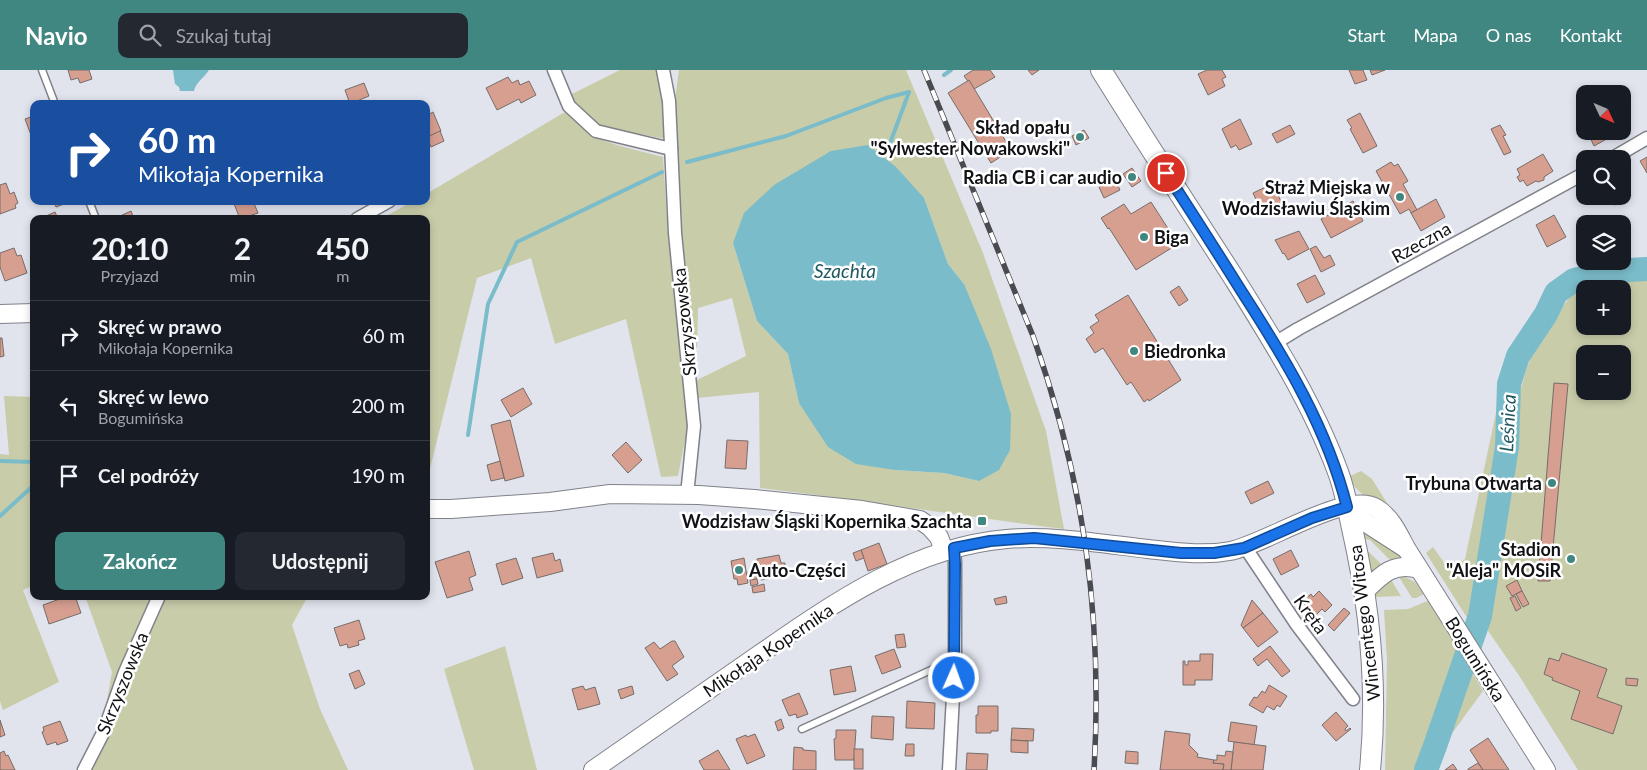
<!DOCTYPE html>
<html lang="pl">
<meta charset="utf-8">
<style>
body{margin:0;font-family:Lato,sans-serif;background:#242831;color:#f1f3f6;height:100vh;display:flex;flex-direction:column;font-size:19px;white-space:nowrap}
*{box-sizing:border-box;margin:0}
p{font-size:16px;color:#9ea1a6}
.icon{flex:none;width:28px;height:28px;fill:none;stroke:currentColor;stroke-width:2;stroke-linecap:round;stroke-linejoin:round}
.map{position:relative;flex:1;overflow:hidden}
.details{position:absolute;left:30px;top:145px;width:400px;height:385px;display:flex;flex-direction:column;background:#171b24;border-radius:10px;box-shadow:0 2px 8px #0003}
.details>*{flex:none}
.hud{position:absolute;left:30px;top:30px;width:400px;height:105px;border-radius:10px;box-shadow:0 2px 8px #0003;background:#1a4fa0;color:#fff;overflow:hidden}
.needle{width:32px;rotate:134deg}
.buttons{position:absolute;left:1576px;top:15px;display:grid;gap:10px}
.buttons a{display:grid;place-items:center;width:55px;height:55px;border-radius:10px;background:#171b24;box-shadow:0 2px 8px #0003;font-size:25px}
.pin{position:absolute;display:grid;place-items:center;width:42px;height:42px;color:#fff;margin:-21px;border:2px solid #fff;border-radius:50%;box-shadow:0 1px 5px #0007}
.me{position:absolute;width:55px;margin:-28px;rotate:2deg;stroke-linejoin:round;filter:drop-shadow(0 0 4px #0008)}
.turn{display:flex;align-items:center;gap:18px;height:105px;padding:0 25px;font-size:22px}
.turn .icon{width:65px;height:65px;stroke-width:2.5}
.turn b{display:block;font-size:35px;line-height:42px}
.eta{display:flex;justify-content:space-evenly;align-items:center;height:85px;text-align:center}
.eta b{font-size:30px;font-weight:700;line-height:35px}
.primary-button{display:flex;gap:10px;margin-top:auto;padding:10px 25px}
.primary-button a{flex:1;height:58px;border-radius:10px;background:#418781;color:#fff;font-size:20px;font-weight:700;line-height:58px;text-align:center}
.primary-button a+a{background:#242831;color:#f1f3f6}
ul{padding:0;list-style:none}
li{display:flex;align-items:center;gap:15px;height:70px;padding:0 25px;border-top:1px solid #363941}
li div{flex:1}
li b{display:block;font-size:19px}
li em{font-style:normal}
header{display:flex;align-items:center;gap:30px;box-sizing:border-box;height:70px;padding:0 25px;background:#418781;color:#fff}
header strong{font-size:24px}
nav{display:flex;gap:28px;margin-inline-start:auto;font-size:18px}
.search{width:350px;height:45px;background:#242831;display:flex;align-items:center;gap:12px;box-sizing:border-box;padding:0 18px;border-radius:10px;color:#9ea1a6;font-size:19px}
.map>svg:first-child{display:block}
.green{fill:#c8cca9;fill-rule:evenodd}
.water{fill:#7abcc9}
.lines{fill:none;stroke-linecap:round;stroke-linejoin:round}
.stream{stroke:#7abcc9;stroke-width:4}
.river{stroke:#7abcc9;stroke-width:24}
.building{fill:#d79f90;stroke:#766d6a}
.lane-casing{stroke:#80828a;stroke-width:9}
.street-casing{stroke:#80828a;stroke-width:15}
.secondary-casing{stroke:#80828a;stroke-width:20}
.primary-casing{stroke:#80828a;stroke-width:22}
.lane{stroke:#fff;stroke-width:6}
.street{stroke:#fff;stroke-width:12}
.secondary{stroke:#fff;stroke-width:18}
.primary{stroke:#fff;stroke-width:20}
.rail-casing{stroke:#4a4b50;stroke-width:5.5}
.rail{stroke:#fff;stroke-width:4;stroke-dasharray:11;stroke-linecap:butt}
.route-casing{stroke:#114b97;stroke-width:12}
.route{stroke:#1a73e8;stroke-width:9}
.poi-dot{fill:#418781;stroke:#fff;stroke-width:2}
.labels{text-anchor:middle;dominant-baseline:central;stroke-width:5;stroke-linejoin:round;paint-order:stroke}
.poi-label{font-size:18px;font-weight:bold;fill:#111215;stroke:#fff;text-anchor:end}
.street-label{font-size:18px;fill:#111215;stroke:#fff}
.water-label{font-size:19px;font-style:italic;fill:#215963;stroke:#fff}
</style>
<header>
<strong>Navio</strong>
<div class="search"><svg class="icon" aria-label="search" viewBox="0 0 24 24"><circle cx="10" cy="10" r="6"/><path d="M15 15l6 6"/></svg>Szukaj tutaj</div>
<nav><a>Start</a><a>Mapa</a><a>O nas</a><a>Kontakt</a></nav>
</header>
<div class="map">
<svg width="1647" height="700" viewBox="0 0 1647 700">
<rect width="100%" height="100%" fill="#e1e4ed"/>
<!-- green -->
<g class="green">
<path d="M620,0H656L663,32L666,69L597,56L573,33L570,25Z"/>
<path d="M679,0H906L983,183L1046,361L1064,459C963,446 861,430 760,418L759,322L696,328L693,312L746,286L732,228L698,238L697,278L690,281L679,163L675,30ZM924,128L948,194L964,214L979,411L944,403L895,400L799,333L788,284L757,251L733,173Z"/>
<path d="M565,42L593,67L620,76L663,87L668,165L688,356L678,406L661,407L626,249L555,274L531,188L477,208L426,415V149H381L413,131H426V124Z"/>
<path d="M1647,206V700H1578L1520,607L1484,555C1491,511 1500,467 1506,423C1516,354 1513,294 1562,237C1567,232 1573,221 1580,218C1600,208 1625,208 1647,206ZM1585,219H1622V256H1585ZM1585,284H1622V321H1585Z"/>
<path d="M1559,227L1518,313L1506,400L1478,565L1426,483L1433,477L1450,501L1465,489L1497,338L1513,286L1546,228Z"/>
<path d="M4,326L34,327V515L23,520L59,612L3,640L0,631V384L9,385Z"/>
<path d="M1361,401L1372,409L1397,449C1381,436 1357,425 1348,407Z"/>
<path d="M1363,459L1397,482L1402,490L1393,493L1370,470L1365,469Z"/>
<path d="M1367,482H1369L1383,496L1372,503L1370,502Z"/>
<path d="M1403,506L1415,512L1424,524L1416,528H1412L1399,507Z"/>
<path d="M1390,508L1401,526L1376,527V521Z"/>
<path d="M85,526H308L292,555L320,639L348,700H80L106,636L112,602Z"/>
<path d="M1430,530L1483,621L1450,666L1432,700H1385L1387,591L1384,540L1408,539Z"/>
<path d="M505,576L537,700H474L444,599Z"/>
</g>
<!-- water -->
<g class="water">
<path d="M173,0H209C204,8 196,12 194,21H180L179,17L175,14Z"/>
<path d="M868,75L896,97L924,128L948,194L964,214L991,279L1011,344L1010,380L999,400L979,411L944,403L895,400L856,394L828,377L799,333L788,284L757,251L733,173L744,143L774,115L831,81Z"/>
</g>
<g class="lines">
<!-- stream -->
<g class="stream">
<path d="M944,5L951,0"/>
<path d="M889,76L909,22"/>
<path d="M687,92L786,66L886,28L909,22"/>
<path d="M468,365L488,234L517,172L662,102"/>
<path d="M0,391L34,392"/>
<path d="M0,446L34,415"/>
</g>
<!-- river -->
<path class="river" d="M1426,700L1435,676L1480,546L1507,377L1509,314L1518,286L1546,244L1556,223L1574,210L1609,201L1647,199"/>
</g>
<!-- building -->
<g class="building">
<path d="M68,0H89L92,9L80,13L78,8L71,10Z"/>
<path d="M973,0H990L995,7L974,19L964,6Z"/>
<path d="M1028,0H1039L1032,5Z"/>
<path d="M1207,0H1222L1226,7L1222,9L1225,16L1208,25L1198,4Z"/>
<path d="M1349,0H1363L1367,10L1355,14Z"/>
<path d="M1370,0H1385L1372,5Z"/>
<path d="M508,7L512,13L518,10L520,15L529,11L536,25L521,33L519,29L497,40L486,18Z"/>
<path d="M969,10L1011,80L991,93L948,23Z"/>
<path d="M364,13L369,26L350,34L345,20Z"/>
<path d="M433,42L441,61L426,68V46Z"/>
<path d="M1360,43L1377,76L1363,83L1350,59L1352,58L1347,50Z"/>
<path d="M34,46V73L25,49Z"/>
<path d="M1240,49L1252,74L1239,80L1236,75L1231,78L1222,59Z"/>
<path d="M1290,55L1295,64L1277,73L1272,64Z"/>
<path d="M1500,55L1506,65L1503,66L1511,82L1504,85L1491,59Z"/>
<path d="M1084,60L1089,68L1076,75L1072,66Z"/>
<path d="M440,61L444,71L431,77L427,67Z"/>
<path d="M1587,61H1621L1594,76Z"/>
<path d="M1543,84L1553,101L1544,107V110L1538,112L1536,111L1527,116L1523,110L1520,112L1517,107L1520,105L1517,99Z"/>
<path d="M1647,87V103L1640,91Z"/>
<path d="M1391,92L1394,96L1398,94L1408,111L1403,114L1417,140L1411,143L1409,139L1400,144L1376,101Z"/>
<path d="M1132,98L1141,111L1132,117L1123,104Z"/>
<path d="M1115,109L1120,120L1104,128L1099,117Z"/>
<path d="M1622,112L1631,126L1615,135L1610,126H1622Z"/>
<path d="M6,113L10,124L14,122L18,133L15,135L16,138L0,144V115Z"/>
<path d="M1272,114L1282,133L1262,143L1253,123Z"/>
<path d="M1436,129L1445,147L1421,161L1411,143Z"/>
<path d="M53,131H72L56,137Z"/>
<path d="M233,131H253L258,143L240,149Z"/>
<path d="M1353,131L1363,151L1331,168L1321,149Z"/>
<path d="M1151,132L1178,174L1136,200L1109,158L1108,159L1101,148L1124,134L1131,144Z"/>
<path d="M131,141L134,149H118V147Z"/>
<path d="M55,142L58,149H47L46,146Z"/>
<path d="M1554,145L1566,167L1547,177L1536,155Z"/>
<path d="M1299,161L1309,179L1288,190L1284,183L1283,184L1275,170Z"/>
<path d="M1316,176L1324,188L1330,185L1335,195L1321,202L1310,179Z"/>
<path d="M14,178L17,186L21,185L27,203L5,211L0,197V183Z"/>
<path d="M1315,205L1325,224L1307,233L1297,214Z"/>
<path d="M1179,216L1188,230L1179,236L1170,222Z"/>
<path d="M1128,225L1181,310L1149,331L1148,329L1144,332L1131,312L1127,315L1103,278L1095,283L1086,269L1094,263L1090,257L1099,251L1095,245Z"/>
<path d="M0,268H2L4,286L0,287Z"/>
<path d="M1554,313L1568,314L1550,511H1538Z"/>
<path d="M523,318L532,334L511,347L501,330Z"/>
<path d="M510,350L524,406L505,411L491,355Z"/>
<path d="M727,370L748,371L746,399L725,398Z"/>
<path d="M626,372L642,390L628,403L612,385Z"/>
<path d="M500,391L504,408L491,411L487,395Z"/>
<path d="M1268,411L1274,423L1251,434L1245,422Z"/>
<path d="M879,473L887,494L868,501L861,480Z"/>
<path d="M861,480L864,488L856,491L853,483Z"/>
<path d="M1291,480L1299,496L1281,505L1273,489Z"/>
<path d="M469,481L476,505L469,508L473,520L447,528L435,492Z"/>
<path d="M553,483L555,491L560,489L563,501L537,508L532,488Z"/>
<path d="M779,485L781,493H785V495L759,500L757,489Z"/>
<path d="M516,488L523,508L502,515L496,494Z"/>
<path d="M744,488L748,513L738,515L737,509H734L731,491Z"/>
<path d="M785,495L787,505L761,510L759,500Z"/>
<path d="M755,500L757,509L750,510L748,502Z"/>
<path d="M757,509L758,514L751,516L750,510Z"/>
<path d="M1517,510L1522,521L1512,526L1506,516Z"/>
<path d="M764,514L765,521L753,523L752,517Z"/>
<path d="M1319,521L1332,535L1325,542L1322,539L1313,548L1308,543L1311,541L1302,532L1311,524L1313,527Z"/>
<path d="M1522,521L1529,534L1523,537L1516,524Z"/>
<path d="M68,526H75L81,543L49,554L43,535Z"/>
<path d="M1006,526L1007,533L996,535L994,529Z"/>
<path d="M1515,526L1521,538L1516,541L1510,528Z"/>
<path d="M1252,530L1263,543L1243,558L1241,555Z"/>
<path d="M1344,538L1350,543L1334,561L1328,555Z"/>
<path d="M1263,543L1278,562L1258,577L1243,558Z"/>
<path d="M359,550L365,569L358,571L359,575L348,578L347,574L340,576L334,558Z"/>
<path d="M904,564L906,577L897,578L895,565Z"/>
<path d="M672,571H675L684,587L672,596L678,604L667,611L645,578L654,572L660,579Z"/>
<path d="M1270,576L1290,601L1282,607L1267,589L1258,596L1253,589Z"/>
<path d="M894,579L901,597L882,604L875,586Z"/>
<path d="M1562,583L1607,599L1597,627L1622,636L1613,664L1571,649L1580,621L1552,610L1553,608L1544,604L1549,588L1559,591Z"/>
<path d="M1200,584H1213L1212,610H1195V615H1183V591H1185V595H1188V591H1200Z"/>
<path d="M851,596L856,621L834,625L830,600Z"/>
<path d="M359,600L365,614L355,619L349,604Z"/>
<path d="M1626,608L1638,609L1637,616L1626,615Z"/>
<path d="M1269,615L1287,626L1280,637L1277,635L1274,640L1267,636L1263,643L1249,635L1254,627L1257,628L1262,621L1265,623Z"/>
<path d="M583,616L585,620L595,617L600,634L578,640L572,619Z"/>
<path d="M632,616L634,624L621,629L618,620Z"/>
<path d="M799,623L808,644L797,648L796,644L789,646L782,630Z"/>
<path d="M907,631L935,633L934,659L906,658Z"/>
<path d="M978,636H998V661H991V663H976V645H978Z"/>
<path d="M1336,642L1348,656L1345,659L1346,661L1350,658L1351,659L1336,671L1322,655Z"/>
<path d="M872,646L894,647L893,670L871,668Z"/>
<path d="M781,649L784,658L778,661L775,652Z"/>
<path d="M0,650L5,665L0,667Z"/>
<path d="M60,651L68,671L57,675L56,672L47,675L42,662L44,661L43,657Z"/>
<path d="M1231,652L1257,656L1254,675L1228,671Z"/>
<path d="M1012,658L1034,659L1033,671L1011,670Z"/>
<path d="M836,660H856L854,690H835L834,669L836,668Z"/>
<path d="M1165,661L1190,664L1189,675L1198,684L1197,687L1214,690L1213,693L1224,694L1223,700H1160Z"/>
<path d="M755,664L765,686L747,694L736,669L746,665L747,667Z"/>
<path d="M1488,668L1509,700H1483L1470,680Z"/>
<path d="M1011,670L1028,671V683L1011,682Z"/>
<path d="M1234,672L1266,676L1263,700H1231Z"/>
<path d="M906,674H914V686H905Z"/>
<path d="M794,677L803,678V680L816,681V700H793Z"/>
<rect x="854" y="679" width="9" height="20"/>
<path d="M718,680L730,700H704L699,691Z"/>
<path d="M4,681L6,686L8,685L15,700H0V683Z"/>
<path d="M1126,681L1138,682V694L1125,693Z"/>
<path d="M1226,681L1233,682L1231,700H1223L1224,694L1213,693L1214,690H1217V685L1225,686Z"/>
<path d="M967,683L988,684L987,700H966Z"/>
<path d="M1478,693L1483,700H1468V699Z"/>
<path d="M1453,694L1457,700H1445Z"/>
</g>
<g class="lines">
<!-- lane casing -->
<g class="lane-casing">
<g id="lane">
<path d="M42,0L55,34"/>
<path d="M89,131L96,149"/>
<path d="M802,659L955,589"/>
</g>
</g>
<!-- street casing -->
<g class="street-casing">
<g id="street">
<path d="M554,0L569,36L596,61L671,79"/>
<path d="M663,0L669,31L675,163L694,356L687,425"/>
<path d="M1611,89L1647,68"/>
<path d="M357,149L389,131"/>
<path d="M1275,273L1298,259L1585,103"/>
<path d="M1245,477L1297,555L1353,629"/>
<path d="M84,700L104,661L125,602L159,526"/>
<path d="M949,700L955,589V493L954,479"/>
</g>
</g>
<!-- secondary casing -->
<g class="secondary-casing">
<g id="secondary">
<path d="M0,244L34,243"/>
<path d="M1347,437L1360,449L1405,478"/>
<path d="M426,439H451L550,432L610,424L699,425L754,429L862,440L920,450L930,457L939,467L944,481"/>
<path d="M1364,522C1382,504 1393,492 1419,499"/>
<path d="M593,700C644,665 695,629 747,593C825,539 909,477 1007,469C1052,465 1104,474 1148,479C1176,482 1203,486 1230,481C1264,475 1347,420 1376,438C1391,447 1398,463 1406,478L1546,700"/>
</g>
</g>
<!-- primary casing -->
<g class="primary-casing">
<path id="primary" d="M1101,0C1144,69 1188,137 1232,205C1272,269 1312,332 1338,402C1345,420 1348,440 1352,458C1370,537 1378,619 1370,700"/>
</g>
<!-- lane -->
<use href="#lane" class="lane"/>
<!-- street -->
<use href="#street" class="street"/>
<!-- secondary -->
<use href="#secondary" class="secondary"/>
<!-- primary -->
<use href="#primary" class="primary"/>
<!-- rail casing -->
<g class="rail-casing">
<path id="rail" d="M924,0L1033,266C1084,410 1103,548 1094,700"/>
</g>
<!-- rail -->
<use href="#rail" class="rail"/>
</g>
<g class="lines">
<!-- route casing -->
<g class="route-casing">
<path id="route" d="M954,608L955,494L954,478L990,471L1034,468L1181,483H1214L1244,478L1312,448L1347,437C1327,358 1286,290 1242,222C1217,182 1192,143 1166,103"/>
</g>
<!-- route -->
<use href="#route" class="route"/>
</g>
<!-- markers -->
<g class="poi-dot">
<circle cx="1080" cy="67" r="5"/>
<circle cx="1132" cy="107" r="5"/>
<circle cx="1400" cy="127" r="5"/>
<circle cx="1144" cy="167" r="5"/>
<circle cx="1134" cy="281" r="5"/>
<circle cx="1552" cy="413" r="5"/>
<rect x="977" y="446" width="10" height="10" rx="2.5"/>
<circle cx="1571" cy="489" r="5"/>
<circle cx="739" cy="500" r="5"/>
</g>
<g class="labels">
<!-- poi labels -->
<g class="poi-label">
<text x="1070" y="57">Skład opału<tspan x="1070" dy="21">"Sylwester Nowakowski"</tspan></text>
<text x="1122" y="107">Radia CB i car audio</text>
<text x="1390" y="117">Straż Miejska w<tspan x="1390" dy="21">Wodzisławiu Śląskim</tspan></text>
<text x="1154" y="167" text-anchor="start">Biga</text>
<text x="1144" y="281" text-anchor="start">Biedronka</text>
<text x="1542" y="413">Trybuna Otwarta</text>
<text x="972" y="451">Wodzisław Śląski Kopernika Szachta</text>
<text x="1561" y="479">Stadion<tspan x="1561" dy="21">"Aleja" MOSiR</tspan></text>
<text x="749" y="500" text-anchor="start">Auto-Części</text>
</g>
<!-- street labels -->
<g class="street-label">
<text transform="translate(1421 172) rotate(-29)">Rzeczna</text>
<text transform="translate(684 252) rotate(-96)">Skrzyszowska</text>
<text transform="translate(1311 544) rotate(54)">Kręta</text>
<text transform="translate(1364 553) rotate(-97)">Wincentego Witosa</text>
<text transform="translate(768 580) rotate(-34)">Mikołaja Kopernika</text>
<text transform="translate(1476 589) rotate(58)">Bogumińska</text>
<text transform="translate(122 613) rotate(-68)">Skrzyszowska</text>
</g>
<!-- water labels -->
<g class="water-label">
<text x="845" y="200">Szachta</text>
<text transform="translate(1507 353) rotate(-87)">Leśnica</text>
</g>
</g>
</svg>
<div class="buttons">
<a><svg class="needle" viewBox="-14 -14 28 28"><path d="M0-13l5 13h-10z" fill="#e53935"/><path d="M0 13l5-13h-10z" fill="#9ea1a6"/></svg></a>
<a><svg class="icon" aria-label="search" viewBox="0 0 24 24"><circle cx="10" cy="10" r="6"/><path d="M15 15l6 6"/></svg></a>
<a><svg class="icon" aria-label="layers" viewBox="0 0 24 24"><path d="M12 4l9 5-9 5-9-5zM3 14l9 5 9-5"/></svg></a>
<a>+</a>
<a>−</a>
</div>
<div class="pin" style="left:1166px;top:103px;background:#d93025"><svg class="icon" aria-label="arrive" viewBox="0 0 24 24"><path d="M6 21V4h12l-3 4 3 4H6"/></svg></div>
<svg class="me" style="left:954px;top:608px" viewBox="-20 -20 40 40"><circle r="17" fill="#1a73e8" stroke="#fff" stroke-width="3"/><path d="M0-11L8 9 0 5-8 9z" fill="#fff"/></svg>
<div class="hud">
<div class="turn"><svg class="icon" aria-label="right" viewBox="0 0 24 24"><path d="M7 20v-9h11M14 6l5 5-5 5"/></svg><div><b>60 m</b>Mikołaja Kopernika</div></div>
</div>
<section class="details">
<div class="eta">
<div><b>20:10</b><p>Przyjazd</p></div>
<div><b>2</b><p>min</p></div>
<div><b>450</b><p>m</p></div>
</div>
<ul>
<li><svg class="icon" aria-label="right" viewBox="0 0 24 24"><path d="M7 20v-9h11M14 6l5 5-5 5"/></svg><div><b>Skręć w prawo</b><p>Mikołaja Kopernika</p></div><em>60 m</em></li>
<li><svg class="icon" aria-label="left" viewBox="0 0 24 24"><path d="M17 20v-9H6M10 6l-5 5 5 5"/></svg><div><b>Skręć w lewo</b><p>Bogumińska</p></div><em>200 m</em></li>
<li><svg class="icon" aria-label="arrive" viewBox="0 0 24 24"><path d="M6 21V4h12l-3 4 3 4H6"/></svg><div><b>Cel podróży</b></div><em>190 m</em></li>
</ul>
<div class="primary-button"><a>Zakończ</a><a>Udostępnij</a></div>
</section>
</div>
